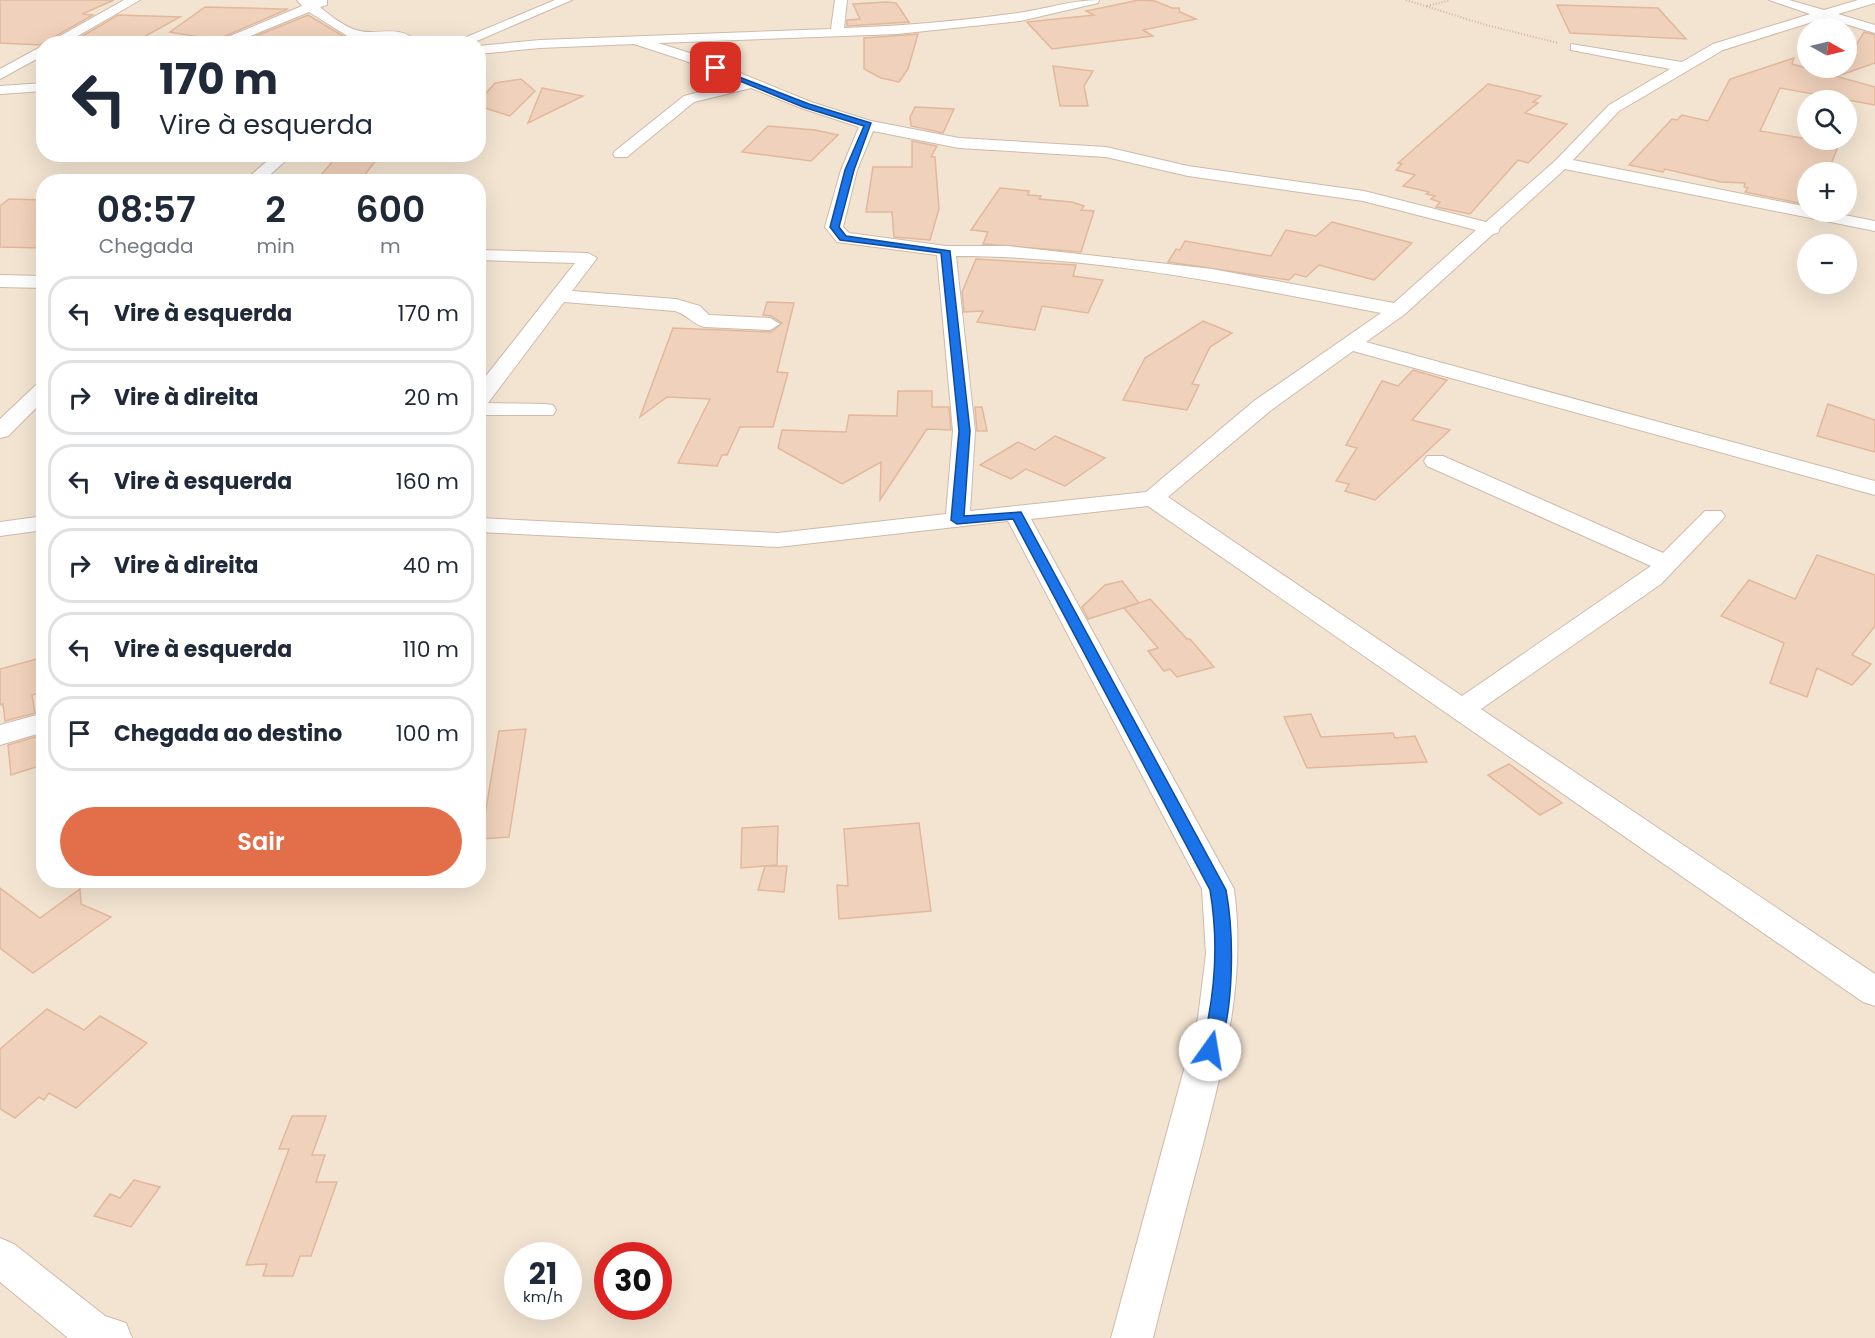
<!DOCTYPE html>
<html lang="pt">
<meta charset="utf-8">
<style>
body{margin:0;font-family:Poppins,sans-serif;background:#f2f2f3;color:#1f2937;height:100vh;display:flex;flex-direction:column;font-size:22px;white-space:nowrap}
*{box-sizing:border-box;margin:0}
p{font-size:20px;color:#747a83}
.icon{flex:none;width:33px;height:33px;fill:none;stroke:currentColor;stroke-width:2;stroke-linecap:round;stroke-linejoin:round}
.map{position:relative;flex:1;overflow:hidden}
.side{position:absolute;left:36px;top:174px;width:450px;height:714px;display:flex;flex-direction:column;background:#fff;border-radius:24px;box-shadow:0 6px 24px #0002}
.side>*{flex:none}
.guide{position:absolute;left:36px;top:36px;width:450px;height:126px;border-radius:24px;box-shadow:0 6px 24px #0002;background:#fff;color:#1f2937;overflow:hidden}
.needle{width:39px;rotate:98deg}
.tools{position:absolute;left:1797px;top:18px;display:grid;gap:12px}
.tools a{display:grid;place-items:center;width:60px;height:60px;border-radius:50%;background:#fff;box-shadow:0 6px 24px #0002;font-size:30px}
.speed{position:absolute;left:504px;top:1242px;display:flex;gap:12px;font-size:30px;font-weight:700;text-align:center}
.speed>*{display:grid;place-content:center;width:78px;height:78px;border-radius:50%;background:#fff;box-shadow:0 6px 24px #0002;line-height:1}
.speed small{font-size:15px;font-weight:400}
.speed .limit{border:9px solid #d22;background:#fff;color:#111}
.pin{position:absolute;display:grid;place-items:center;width:51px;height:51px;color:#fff;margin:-26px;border-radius:12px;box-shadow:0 3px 9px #0006}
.me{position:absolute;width:66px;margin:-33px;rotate:13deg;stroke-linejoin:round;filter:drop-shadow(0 0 4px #0008)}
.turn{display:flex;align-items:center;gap:21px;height:126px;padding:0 24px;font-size:27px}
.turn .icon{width:78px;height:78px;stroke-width:2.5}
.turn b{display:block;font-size:42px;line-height:51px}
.eta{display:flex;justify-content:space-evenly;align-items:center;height:102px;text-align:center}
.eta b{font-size:36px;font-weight:600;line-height:42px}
.primary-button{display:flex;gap:12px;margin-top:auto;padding:12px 24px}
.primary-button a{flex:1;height:69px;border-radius:36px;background:#e36e4a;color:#fff;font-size:24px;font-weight:600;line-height:69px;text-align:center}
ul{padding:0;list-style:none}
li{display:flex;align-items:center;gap:18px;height:75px;margin:0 12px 9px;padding:0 12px;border:3px solid #e0e1e3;border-radius:24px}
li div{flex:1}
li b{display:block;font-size:22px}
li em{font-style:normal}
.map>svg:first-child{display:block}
.residential{fill:#f3e4d1;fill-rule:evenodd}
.building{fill:#f0d1bb;stroke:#e2b89c;stroke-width:1.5}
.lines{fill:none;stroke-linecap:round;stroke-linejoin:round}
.minor-casing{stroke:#cdbaaa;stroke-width:2}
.path{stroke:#d5b49e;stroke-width:2;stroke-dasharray:1 2;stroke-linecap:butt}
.minor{fill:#fff;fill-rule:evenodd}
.route{fill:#1a73e8;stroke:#114b97;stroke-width:1.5}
</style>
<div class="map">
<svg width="1875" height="1338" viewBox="0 0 1875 1338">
<rect width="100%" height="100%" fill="#fcf2e3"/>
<!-- residential -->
<path class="residential" d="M0,0H1875V1338H0ZM1808,28H1846V68H1808ZM44,44H478V154H44ZM1808,100H1846V140H1808ZM1808,172H1846V212H1808ZM44,182H478V880H44ZM1808,244H1846V284H1808ZM518,1256H568V1306H518ZM608,1256H658V1306H608Z"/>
<!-- building -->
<g class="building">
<path d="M0,0H114L82,14L93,15L40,45L0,43Z"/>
<path d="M1139,0L1155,1L1172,8H1179L1180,12L1196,19L1143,30L1153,36L1052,49L1027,22L1094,15L1086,11Z"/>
<path d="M886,2L896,3L909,22L847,26V20L860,19L853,4Z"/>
<path d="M1557,5L1658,8L1686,39L1570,33Z"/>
<path d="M205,7L280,9H288L216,40L170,32Z"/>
<path d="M118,15L180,17L133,43L69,44Z"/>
<path d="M308,15L348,39L375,44H257L256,36Z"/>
<path d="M1864,32L1875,35V63L1838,76L1843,68H1846V62Z"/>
<path d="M918,34L908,69L899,82L881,78L864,69V38Z"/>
<path d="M1794,58L1792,64L1875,87V105L1780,88L1760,131L1839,144L1828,172H1808V205L1745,192L1748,188L1744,187L1745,183L1721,182L1665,169L1663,172L1629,165L1672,119L1677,120L1682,115L1708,121L1730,79Z"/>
<path d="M1053,66L1093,71L1084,86L1088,106H1060Z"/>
<path d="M521,79L535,91L510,116L478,106V102L495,83Z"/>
<path d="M1488,84L1541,96L1533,102L1538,103L1525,113L1567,124L1528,163L1518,160L1470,214L1436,207L1440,202L1431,199L1435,196L1426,194L1429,192L1403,186L1415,175L1396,170L1402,164L1398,163Z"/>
<path d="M542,88L583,96L528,123Z"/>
<path d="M915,107L954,109L943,133L911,126L910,117Z"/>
<path d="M768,126L815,130L838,135L811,161L742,152Z"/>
<path d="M912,141L937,146L931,157H935L939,209L930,240L894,237L892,212H866L873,167H912Z"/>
<path d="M339,154H381L359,182H315Z"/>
<path d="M1000,188L1029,191L1028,195L1041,196L1039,199L1072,202L1084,206L1081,210L1094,211L1081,252L983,244L988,232L971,230Z"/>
<path d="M9,199L44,200V248L0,247V206Z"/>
<path d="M1332,222L1412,243L1374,280L1319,265L1306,277L1295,274L1289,280L1168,262L1176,249L1180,250L1185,241L1271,256L1286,230L1316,236Z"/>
<path d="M976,259L1076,265L1073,276L1103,280L1088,313L1042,306L1035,330L977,322L983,311L964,312L962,292Z"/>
<path d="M767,302L794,303L777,372L788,373L773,427H740L727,455H722L717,466L678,463L710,399L667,397L640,417L673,328L771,332L782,323L771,316L763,315Z"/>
<path d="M1203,321L1232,333L1210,347L1192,384L1199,385L1187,410L1123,400L1145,358Z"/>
<path d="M1413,370L1447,380L1412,420L1450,430L1375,500L1345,491L1349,484L1336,481L1357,448L1346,445L1382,381L1398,386Z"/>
<path d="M898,391H932V407H949L951,430L927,429L880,500L881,462L842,484L778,448L782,430L846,432L849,415L897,416Z"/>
<path d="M1828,404L1875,420V452L1817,436Z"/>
<path d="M975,407H982L987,431H977Z"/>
<path d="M1055,436L1105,458L1065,486L1026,469L1011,479L980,465L1018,442L1035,450Z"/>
<path d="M1817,555L1875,575V626L1852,655L1871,664L1852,685L1817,668L1807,697L1770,683L1784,643L1721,616L1749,580L1795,599Z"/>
<path d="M1122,581L1139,603L1088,619L1082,607L1105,585Z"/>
<path d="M1150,599L1187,639H1190L1214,667L1177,677L1170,669L1164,671L1148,651L1158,648L1124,608Z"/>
<path d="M44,657V692L32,695L35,713L5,721L3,704L0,705V669Z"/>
<path d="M1311,714L1321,737L1393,733L1395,738L1415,736L1427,762L1307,768L1284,717Z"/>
<path d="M526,729L509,837L481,839L499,731Z"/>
<path d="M38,736L42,765L11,775L8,745Z"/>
<path d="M1509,764L1562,803L1540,815L1488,775Z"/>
<path d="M919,823L931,911L839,919L837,885L848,886L844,829Z"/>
<path d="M778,826L777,865L741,868L742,828Z"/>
<path d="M765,866H787L784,892L758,890Z"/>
<path d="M0,888L40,918L80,889L81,904L111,917L33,973L0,948Z"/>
<path d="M47,1009L84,1030L100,1016L147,1043L76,1108L49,1093L44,1100L39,1097L15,1118L0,1109V1049Z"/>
<path d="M292,1116H326L312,1155H325L316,1182H337L311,1256H300L293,1276H263L267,1264L246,1265L289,1149H279Z"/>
<path d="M134,1180L160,1187L131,1227L94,1216L110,1194L120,1198Z"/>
</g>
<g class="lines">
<!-- minor casing -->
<g class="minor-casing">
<g id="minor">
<path d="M124,0H140L64,44H46Z"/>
<path d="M297,0H327V5L320,7C331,16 343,26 356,30C378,37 400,22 419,44H403L391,38L362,39L349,37L309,12L231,44H211L302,6Z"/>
<path d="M555,0H572L470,44H450Z"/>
<path d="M835,0H847L844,28C902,26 961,21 1018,13C1046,9 1071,0 1099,0L1098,3L1020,21L897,34L658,43L696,55L811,102L871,121L959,138L1106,147L1188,166L1364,191L1486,222L1556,160L1609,105L1670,69L1571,50V44L1682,62L1713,44L1810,14L1769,0H1789L1824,10L1858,0H1875V3L1838,14L1875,25V33L1825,18L1723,50L1619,111L1573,160L1808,207V212H1829L1875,221V231L1565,169L1500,228L1498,233L1493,234L1405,314L1366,342L1875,481V495L1353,351L1270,411L1168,497L1462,696L1651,566L1427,466L1424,461L1427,456H1443L1663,553L1705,511H1721L1725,516L1721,521L1661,584L1481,709L1875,974V1006L1863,1002L1148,506L1031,519L1234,889C1246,980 1225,1057 1203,1144C1186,1209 1169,1273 1153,1338H1111L1198,1018L1206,954L1202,889L1008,521L778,547L478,532V518L778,533L946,514L953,431L937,255L837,242L825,227L841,170L859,127L801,108L751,88L694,102L627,157H615L613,154L615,151L684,96L738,82L686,61L634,44L540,48L478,54V46L540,40L831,29ZM873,131L959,148L1106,157L1188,176L1363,201L1476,230L1394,303L1212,269L1008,246H946L849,233L843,227L857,170ZM956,256C1099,256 1241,286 1381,313L1254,401L1146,492L970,511L975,431Z"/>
<path d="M44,45V55L0,79V69Z"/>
<path d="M44,83V91L0,94V86Z"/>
<path d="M275,154H293L262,182H243Z"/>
<path d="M478,250L588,253L597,258L572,291L676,299L700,306L709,315L770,318L780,324L770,330L704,327C693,324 686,314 675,311L564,302L488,403L545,404L553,405L556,410L553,415H478V386L575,263L478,260Z"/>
<path d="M0,275L44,276V288L0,287Z"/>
<path d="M44,382V400L8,436L0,438V419L37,384Z"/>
<path d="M44,516V530L0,536V522Z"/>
<path d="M44,713V732L0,745V725Z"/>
<path d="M0,1238L14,1244L105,1316L126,1323L132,1338H68L0,1282Z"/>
</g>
</g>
<!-- path -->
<g class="path">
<path d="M1406,0L1486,25L1558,43"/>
<path d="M1427,6L1450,0"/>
</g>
<!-- minor -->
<use href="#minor" class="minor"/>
</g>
<!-- route -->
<path class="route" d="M713,67L809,104L871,123L854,170L839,227L846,236L950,251L970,431L964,516L1021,512L1226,890C1234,933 1235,1016 1216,1055L1210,1058L1203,1055L1201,1050C1215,998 1219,943 1210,890L1013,519L957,524L951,520L959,431L941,253L840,240L830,227L845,170L864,126L803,107L713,70Z"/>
</svg>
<div class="tools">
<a><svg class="needle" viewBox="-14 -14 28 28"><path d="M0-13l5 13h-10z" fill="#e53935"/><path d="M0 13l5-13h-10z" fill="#747a83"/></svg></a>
<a><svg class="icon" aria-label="search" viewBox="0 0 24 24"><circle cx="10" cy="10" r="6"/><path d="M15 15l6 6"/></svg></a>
<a>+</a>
<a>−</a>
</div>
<div class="speed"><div>21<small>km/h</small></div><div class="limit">30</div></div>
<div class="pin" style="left:716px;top:68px;background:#d93025"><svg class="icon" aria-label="arrive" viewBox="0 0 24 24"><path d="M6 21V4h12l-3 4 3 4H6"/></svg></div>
<svg class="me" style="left:1210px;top:1050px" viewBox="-20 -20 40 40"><circle r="19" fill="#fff"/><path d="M0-13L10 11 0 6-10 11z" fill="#1a73e8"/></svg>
<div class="guide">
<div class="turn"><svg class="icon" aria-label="left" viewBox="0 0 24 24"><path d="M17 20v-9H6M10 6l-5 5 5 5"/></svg><div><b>170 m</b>Vire à esquerda</div></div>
</div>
<section class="side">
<div class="eta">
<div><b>08:57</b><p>Chegada</p></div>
<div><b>2</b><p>min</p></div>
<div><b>600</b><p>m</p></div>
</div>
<ul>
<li><svg class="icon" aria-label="left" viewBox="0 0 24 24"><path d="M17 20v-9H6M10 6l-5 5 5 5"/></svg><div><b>Vire à esquerda</b></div><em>170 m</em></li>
<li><svg class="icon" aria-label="right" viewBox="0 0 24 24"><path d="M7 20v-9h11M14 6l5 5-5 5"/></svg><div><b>Vire à direita</b></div><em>20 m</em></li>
<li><svg class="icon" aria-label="left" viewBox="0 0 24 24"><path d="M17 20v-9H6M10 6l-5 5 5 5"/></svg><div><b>Vire à esquerda</b></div><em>160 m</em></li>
<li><svg class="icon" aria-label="right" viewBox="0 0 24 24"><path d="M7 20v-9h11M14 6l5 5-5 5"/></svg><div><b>Vire à direita</b></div><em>40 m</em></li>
<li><svg class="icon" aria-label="left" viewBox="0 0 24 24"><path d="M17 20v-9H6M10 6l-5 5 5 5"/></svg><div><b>Vire à esquerda</b></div><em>110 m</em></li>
<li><svg class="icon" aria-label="arrive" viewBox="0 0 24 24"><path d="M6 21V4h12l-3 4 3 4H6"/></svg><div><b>Chegada ao destino</b></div><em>100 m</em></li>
</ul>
<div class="primary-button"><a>Sair</a></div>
</section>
</div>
